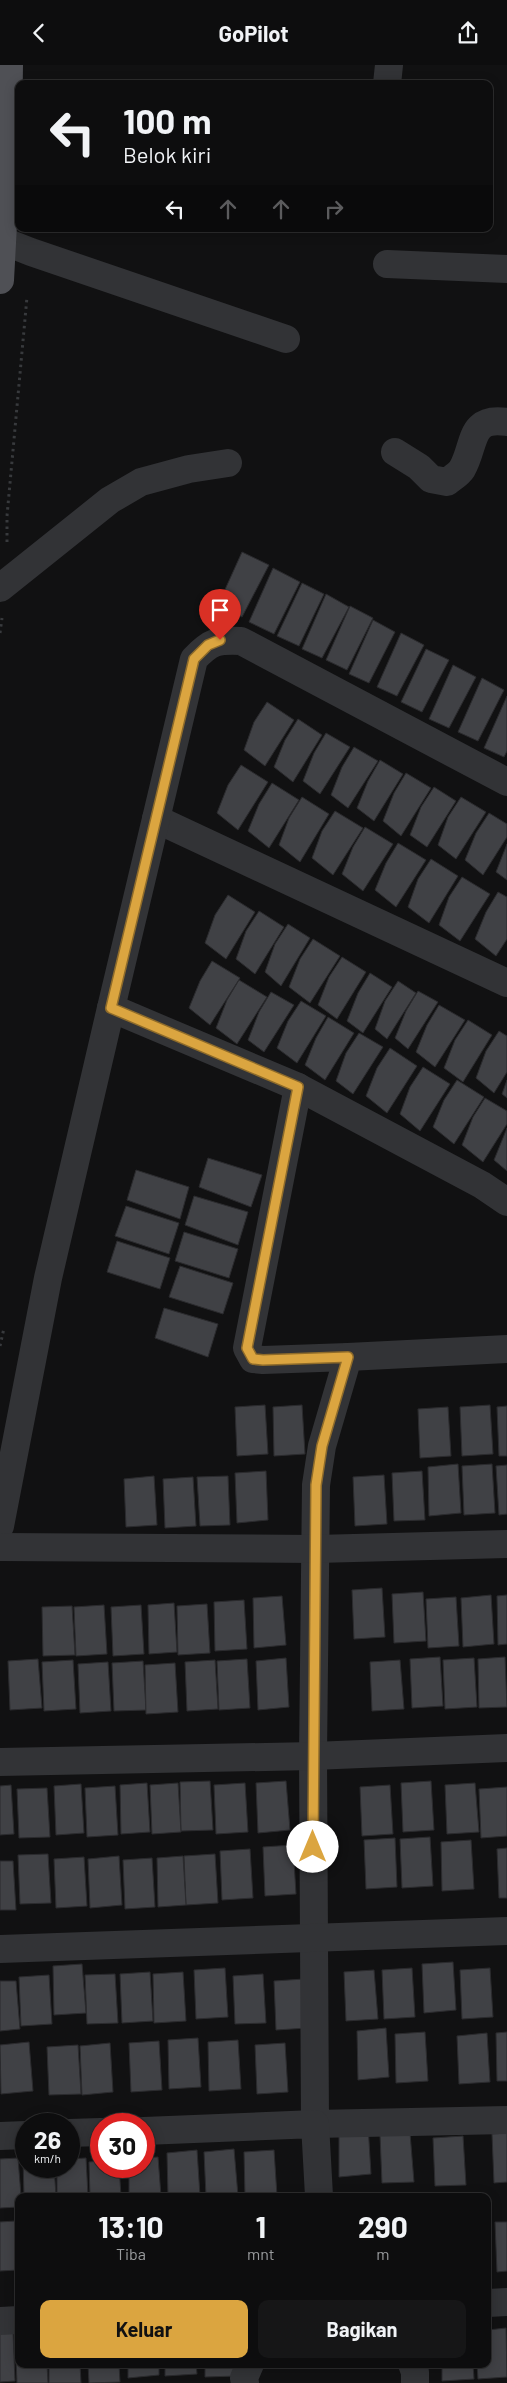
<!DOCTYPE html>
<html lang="id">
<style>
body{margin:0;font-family:Barlow,sans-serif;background:#161617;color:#f1f3f6;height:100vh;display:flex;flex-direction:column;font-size:19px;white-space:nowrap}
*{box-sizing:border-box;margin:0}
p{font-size:16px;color:#9a9c9e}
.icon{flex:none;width:28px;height:28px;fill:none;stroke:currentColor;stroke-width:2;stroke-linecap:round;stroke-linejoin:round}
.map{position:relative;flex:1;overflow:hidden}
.sheet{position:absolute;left:15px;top:2128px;width:476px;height:175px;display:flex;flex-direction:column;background:#0d0d0e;border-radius:10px;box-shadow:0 2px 12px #0003,0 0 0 1px #2d2d2e}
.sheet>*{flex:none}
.banner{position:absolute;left:15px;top:15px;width:478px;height:152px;border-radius:10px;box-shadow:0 2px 12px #0003,0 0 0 1px #2d2d2e;background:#0d0d0e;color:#f1f3f6;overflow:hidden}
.speed{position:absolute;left:15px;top:2048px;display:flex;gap:10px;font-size:25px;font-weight:700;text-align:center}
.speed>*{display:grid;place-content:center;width:65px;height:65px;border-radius:50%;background:#0d0d0e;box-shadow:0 2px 12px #0003,0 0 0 1px #2d2d2e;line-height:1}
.speed small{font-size:12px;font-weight:400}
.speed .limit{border:8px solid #d22;background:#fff;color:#111}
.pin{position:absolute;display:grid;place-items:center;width:42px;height:42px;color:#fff;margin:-51px -21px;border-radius:50% 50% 50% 0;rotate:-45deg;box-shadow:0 0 5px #0007}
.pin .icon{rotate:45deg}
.me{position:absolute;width:55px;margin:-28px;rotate:0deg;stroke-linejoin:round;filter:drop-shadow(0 0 4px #0008)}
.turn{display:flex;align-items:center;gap:18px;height:105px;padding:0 25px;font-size:22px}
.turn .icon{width:65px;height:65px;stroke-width:2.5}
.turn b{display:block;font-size:35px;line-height:42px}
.lanes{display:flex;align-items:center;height:48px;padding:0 25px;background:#0003;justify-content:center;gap:25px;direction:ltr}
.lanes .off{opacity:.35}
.eta{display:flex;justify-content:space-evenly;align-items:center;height:85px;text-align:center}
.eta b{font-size:30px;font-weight:700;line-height:35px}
.action{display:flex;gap:10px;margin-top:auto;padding:10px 25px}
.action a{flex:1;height:58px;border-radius:10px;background:#dba540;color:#111;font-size:20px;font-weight:700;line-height:58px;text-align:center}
.action a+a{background:#161617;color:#f1f3f6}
header{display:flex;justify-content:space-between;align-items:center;height:65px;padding:0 25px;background:#0d0d0e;font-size:22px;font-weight:700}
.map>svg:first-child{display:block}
.building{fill:#404145;stroke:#2b2b2e}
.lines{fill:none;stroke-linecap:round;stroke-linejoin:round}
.path{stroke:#383a3d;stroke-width:3;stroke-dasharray:2.5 4;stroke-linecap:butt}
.minor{stroke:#323336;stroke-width:28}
.major{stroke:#4f5055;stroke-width:28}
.route-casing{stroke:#8e6b2a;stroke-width:12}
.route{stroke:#dba540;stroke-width:9}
</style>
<header><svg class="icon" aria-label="back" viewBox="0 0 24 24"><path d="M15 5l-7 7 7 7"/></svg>GoPilot<svg class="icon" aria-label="share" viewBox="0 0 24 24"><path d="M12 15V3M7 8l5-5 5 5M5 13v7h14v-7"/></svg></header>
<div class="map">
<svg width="507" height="2318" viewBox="0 0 507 2318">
<rect width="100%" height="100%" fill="#111112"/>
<!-- building -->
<g class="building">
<path d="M242,487L269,500L242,552L218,540Z"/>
<path d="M273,503L300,517L274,569L249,557Z"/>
<path d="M302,518L324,529L299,581L277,571Z"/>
<path d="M326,529L349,542L322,593L302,584Z"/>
<path d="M350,541L373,553L347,605L326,595Z"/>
<path d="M373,555L395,567L369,618L349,609Z"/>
<path d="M401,568L424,580L397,631L377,622Z"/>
<path d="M426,584L449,595L422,647L401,637Z"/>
<path d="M453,600L476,612L449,663L429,654Z"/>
<path d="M482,613L504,625L478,676L458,667Z"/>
<path d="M507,631V686L504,692L484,683Z"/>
<path d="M267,637L294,655L265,701L244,685L254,657Z"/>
<path d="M298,654L322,670L293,717L274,702L285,675Z"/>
<path d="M326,668L350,682L320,729L303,716L314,688Z"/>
<path d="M354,682L378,696L348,743L331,730L342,702Z"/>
<path d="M380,695L403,709L374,756L357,743L368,716Z"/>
<path d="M241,700L268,717L238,765L217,748L228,720Z"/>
<path d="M406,708L431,723L401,771L383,756L394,728Z"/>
<path d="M272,718L299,735L269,783L248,766L259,739Z"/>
<path d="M434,722L456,736L427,782L410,770L421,742Z"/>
<path d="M302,732L329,749L300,797L279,780L289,753Z"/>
<path d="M461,732L486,747L456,794L438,780L448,752Z"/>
<path d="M335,746L363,763L333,810L312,793L322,766Z"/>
<path d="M489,748L507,759V772L483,810L465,795L476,768Z"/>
<path d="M365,762L393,779L363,826L342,809L353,782Z"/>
<path d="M398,778L426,795L396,842L375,825L386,798Z"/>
<path d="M507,779V815L496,807Z"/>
<path d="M431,794L458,811L429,858L408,842L418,814Z"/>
<path d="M462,812L490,829L460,876L439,860L449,832Z"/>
<path d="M498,827L507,832V874L496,891L475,874L486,847Z"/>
<path d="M228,830L255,847L226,894L205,878L215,850Z"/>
<path d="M259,846L284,862L255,909L236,894L246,866Z"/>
<path d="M288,859L310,873L281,921L265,907L275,879Z"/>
<path d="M313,874L340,891L310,938L289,922L300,894Z"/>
<path d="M342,892L366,907L337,954L318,940L329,912Z"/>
<path d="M212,896L240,913L210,960L189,943L200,916Z"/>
<path d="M370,908L392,922L363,968L347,956L358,928Z"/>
<path d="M239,915L267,932L237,979L216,963L227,935Z"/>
<path d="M398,916L416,928L387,974L375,964L385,936Z"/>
<path d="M418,926L438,937L408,984L395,973L406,946Z"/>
<path d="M271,927L294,940L264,987L248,975L259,947Z"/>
<path d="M301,936L326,951L297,998L277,983L288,956Z"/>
<path d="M439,940L465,955L435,1002L416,987L427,960Z"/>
<path d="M328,952L354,968L325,1015L305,1000L316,973Z"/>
<path d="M468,955L492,970L463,1017L444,1003L455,975Z"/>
<path d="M499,966L507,971V1007L494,1028L476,1013L486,986Z"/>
<path d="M359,968L383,982L353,1029L336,1016L346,988Z"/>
<path d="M390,983L417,1001L387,1048L366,1031L377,1003Z"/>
<path d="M423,1002L450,1019L420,1066L400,1049L410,1022Z"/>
<path d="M457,1015L484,1032L454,1079L433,1062L444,1035Z"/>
<path d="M507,1015V1033L502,1029Z"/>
<path d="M485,1033L507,1046V1059L483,1097L462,1080L473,1052Z"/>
<path d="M507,1063V1106L494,1095Z"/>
<path d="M208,1093L262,1110L251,1142L199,1122Z"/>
<path d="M136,1105L189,1122L180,1154L127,1135Z"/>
<path d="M194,1131L248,1147L238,1180L185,1160Z"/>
<path d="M126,1141L179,1158L169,1189L115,1171Z"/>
<path d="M184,1167L238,1184L229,1213L175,1196Z"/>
<path d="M117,1176L170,1193L160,1224L107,1207Z"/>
<path d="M180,1201L233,1218L223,1249L169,1232Z"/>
<path d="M164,1243L218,1259L208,1292L155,1273Z"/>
<path d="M265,1340L268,1389L237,1391L235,1342Z"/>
<path d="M302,1340L305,1389L274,1391L273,1342Z"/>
<path d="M490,1340L493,1389L462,1391L460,1342Z"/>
<path d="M507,1341V1391H499L497,1342Z"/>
<path d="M448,1342L451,1391L420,1393L418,1344Z"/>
<path d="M458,1399L461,1448L429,1451L428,1402Z"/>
<path d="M492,1399L495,1448L464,1450L462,1401Z"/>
<path d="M507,1400V1449L499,1450L496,1401Z"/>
<path d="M266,1406L268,1455L237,1458L235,1408Z"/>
<path d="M422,1406L425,1455L394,1456L392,1408Z"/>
<path d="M384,1410L387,1459L355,1461L353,1412Z"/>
<path d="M154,1411L157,1460L126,1462L124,1414Z"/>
<path d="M228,1411L230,1460L200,1461L197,1412Z"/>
<path d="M193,1412L196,1461L165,1463L163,1414Z"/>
<path d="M382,1523L385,1572L354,1574L352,1525Z"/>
<path d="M423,1527L426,1576L394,1578L392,1529Z"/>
<path d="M491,1530L494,1579L463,1582L461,1533Z"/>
<path d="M507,1530V1579L498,1580L497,1531Z"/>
<path d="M282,1531L286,1580L254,1583L253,1533Z"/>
<path d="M456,1532L459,1581L428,1583L426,1534Z"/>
<path d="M244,1535L247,1584L215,1586L214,1537Z"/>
<path d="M174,1538L177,1587L149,1589L148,1540Z"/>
<path d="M207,1539L210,1588L178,1590L177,1541Z"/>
<path d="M104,1540L107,1589L76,1591L74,1542Z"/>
<path d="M141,1540L144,1589L113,1591L111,1542Z"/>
<path d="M72,1541L75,1590L43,1591L42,1542Z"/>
<path d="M440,1592L443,1641L412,1643L410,1594Z"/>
<path d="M505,1592L507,1642L479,1643L478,1594Z"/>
<path d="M286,1593L289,1642L258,1645L256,1596Z"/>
<path d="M474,1593L477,1642L445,1644L443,1595Z"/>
<path d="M38,1594L42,1643L10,1645L8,1596Z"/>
<path d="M247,1594L250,1643L219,1645L217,1596Z"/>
<path d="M73,1595L76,1644L44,1646L42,1597Z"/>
<path d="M215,1595L218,1644L187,1646L185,1597Z"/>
<path d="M400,1595L404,1644L372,1646L370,1597Z"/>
<path d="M143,1596L146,1645L114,1646L112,1598Z"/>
<path d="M108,1597L111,1646L80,1648L78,1599Z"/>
<path d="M175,1598L178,1647L146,1649L145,1600Z"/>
<path d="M210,1716L213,1765L181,1766L180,1717Z"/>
<path d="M286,1716L290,1765L258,1768L256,1718Z"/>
<path d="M431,1716L434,1765L403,1767L401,1718Z"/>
<path d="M147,1718L150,1767L121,1769L120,1720Z"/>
<path d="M178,1718L181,1767L152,1769L150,1720Z"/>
<path d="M245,1718L248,1767L216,1769L214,1720Z"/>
<path d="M475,1718L479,1767L447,1769L445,1720Z"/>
<path d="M81,1719L84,1768L56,1770L54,1721Z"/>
<path d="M11,1720L14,1769L0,1770V1721Z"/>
<path d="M390,1720L393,1769L362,1771L360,1722Z"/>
<path d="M115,1721L118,1770L87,1772L85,1723Z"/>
<path d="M507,1722V1771L481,1773L479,1724Z"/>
<path d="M47,1723L50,1772L19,1773L17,1724Z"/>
<path d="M430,1772L433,1821L402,1823L400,1774Z"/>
<path d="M395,1773L397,1822L366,1824L364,1775Z"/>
<path d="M471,1775L474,1824L442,1826L441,1777Z"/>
<path d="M293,1780L296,1829L265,1831L263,1782Z"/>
<path d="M507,1783V1833H499L497,1784Z"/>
<path d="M250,1784L253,1833L222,1835L220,1786Z"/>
<path d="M48,1789L51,1838L20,1839L18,1790Z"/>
<path d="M215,1789L218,1838L186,1840L184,1791Z"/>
<path d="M119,1791L122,1840L90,1843L88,1794Z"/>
<path d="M183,1791L186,1840L158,1842L157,1793Z"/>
<path d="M84,1792L87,1841L56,1843L54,1794Z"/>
<path d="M152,1793L155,1842L125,1844L123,1795Z"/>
<path d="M0,1796H13L16,1845H0Z"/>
<path d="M453,1897L456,1945L424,1948L422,1899Z"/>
<path d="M82,1899L86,1948L54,1950L53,1901Z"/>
<path d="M225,1903L228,1952L196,1954L194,1905Z"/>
<path d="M412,1903L415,1952L384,1954L382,1905Z"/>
<path d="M490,1903L493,1952L462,1954L460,1905Z"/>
<path d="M374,1905L378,1954L346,1956L344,1907Z"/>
<path d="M150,1907L153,1956L122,1958L120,1909Z"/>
<path d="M183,1907L186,1956L154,1958L153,1909Z"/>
<path d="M115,1909L118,1958L87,1959L85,1910Z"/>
<path d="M263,1909L266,1958L235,1959L233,1911Z"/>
<path d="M49,1910L52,1959L21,1961L19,1912Z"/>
<path d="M304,1914L307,1963L276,1965L274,1916Z"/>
<path d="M0,1916H16L20,1964L0,1966Z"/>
<path d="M386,1963L389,2012L358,2015L357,1966Z"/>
<path d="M425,1967L428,2016L396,2018L395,1969Z"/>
<path d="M507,1967V2016H497L496,1968Z"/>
<path d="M487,1968L490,2017L459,2019L457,1971Z"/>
<path d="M198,1973L201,2022L169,2024L168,1975Z"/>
<path d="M238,1975L241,2024L209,2026L208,1977Z"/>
<path d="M159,1976L162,2025L131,2027L129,1978Z"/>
<path d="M29,1977L33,2026L1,2029L0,1980Z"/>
<path d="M110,1978L113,2027L82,2030L80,1981Z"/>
<path d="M285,1978L288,2027L257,2029L255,1980Z"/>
<path d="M78,1980L81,2029L49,2030L47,1982Z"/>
<path d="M368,2060L371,2109L339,2112V2068Z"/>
<path d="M410,2068L414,2117L382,2118L380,2070Z"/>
<path d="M507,2068V2117L494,2118L492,2069Z"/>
<path d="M463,2071L466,2120L435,2121L433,2073Z"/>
<path d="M234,2084L238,2131H206L204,2087Z"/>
<path d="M197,2085L200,2131H168L167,2088Z"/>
<path d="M274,2085L277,2131H245L244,2087Z"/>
<path d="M158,2092L161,2131H129V2101H144V2093Z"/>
<path d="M18,2093L21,2131H19V2142L0,2143V2094Z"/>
<path d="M23,2093H26V2101H54L56,2131H24Z"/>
<path d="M86,2093L88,2131H57V2101H69V2094Z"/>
<path d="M101,2096V2101H119L121,2131H90L89,2097Z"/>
<path d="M15,2156L18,2205L0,2206V2157Z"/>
<path d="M495,2157H507V2206L497,2207Z"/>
<path d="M506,2263L507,2312L478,2314L477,2299H488V2265Z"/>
<path d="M13,2267L15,2316L0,2317V2268Z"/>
<path d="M15,2271H19V2299H47L48,2318H17Z"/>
<path d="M49,2299H80L81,2318H49Z"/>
<path d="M88,2299H119L120,2317L89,2318Z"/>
<path d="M128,2299H159V2310L128,2313Z"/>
<path d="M165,2299H196L197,2309L165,2311Z"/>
<path d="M205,2299H236V2311L205,2312Z"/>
<path d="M442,2299H473L474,2314L442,2316Z"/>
</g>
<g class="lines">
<!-- path -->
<g class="path">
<path d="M7,477V451L27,232"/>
<path d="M0,568L2,553"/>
<path d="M0,1281L4,1263"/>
</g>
<!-- minor -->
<g class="minor">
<path d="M387,19L389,0"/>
<path d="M3,176L31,187L286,274"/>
<path d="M387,199L507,204"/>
<path d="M395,387L419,402L431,414L447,417C452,413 459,409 462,404C476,380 468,351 507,357"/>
<path d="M0,523L110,435L141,417L189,404L228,398"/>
<path d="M156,754L507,918"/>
<path d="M111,943L194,594C211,576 217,575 241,576L507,717"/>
<path d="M298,1022L247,1283L253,1294L263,1295L348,1292"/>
<path d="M507,1284L348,1292L322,1381L316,1420L313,1691L315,2059L507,2055"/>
<path d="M0,1461L48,1213L111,943L298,1022L482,1120L507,1137"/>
<path d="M0,1482L316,1484L507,1479"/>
<path d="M0,1697L313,1691L507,1683"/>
<path d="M0,1884L507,1866"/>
<path d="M144,2066L315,2059L319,2131"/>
<path d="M69,2068L101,2067"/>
<path d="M0,2071L26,2070"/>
<path d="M488,2238L507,2237"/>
<path d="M0,2256L19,2255"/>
<path d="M412,2299L415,2307V2318"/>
<path d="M245,2318L244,2313L250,2299"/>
</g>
<!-- major -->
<path class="major" d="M0,215L8,66L9,0"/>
</g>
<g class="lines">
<!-- route casing -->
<g class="route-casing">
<path id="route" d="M220,575L208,580L194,594L111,943L298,1022L247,1283L253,1294L263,1295L348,1292L322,1381L316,1420L313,1782"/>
</g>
<!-- route -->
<use href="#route" class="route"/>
</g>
</svg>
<div class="speed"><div>26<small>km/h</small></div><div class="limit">30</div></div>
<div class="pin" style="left:220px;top:575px;background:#d93025"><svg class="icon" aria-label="arrive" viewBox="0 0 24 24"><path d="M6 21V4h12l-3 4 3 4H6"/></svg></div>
<svg class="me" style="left:313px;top:1782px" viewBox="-20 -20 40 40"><circle r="19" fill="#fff"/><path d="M0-13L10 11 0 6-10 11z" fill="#dba540"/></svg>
<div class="banner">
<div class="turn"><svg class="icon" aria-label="left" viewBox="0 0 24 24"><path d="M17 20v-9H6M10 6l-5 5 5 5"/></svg><div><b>100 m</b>Belok kiri</div></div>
<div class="lanes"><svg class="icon" aria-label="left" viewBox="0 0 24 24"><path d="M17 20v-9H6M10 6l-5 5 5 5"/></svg><svg class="icon off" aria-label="ahead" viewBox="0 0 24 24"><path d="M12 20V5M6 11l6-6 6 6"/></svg><svg class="icon off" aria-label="ahead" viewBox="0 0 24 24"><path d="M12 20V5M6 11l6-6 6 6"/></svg><svg class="icon off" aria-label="right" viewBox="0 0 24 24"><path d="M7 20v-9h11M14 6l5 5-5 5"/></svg></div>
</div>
<section class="sheet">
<div class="eta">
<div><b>13:10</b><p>Tiba</p></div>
<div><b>1</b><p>mnt</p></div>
<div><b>290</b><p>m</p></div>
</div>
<div class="action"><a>Keluar</a><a>Bagikan</a></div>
</section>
</div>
